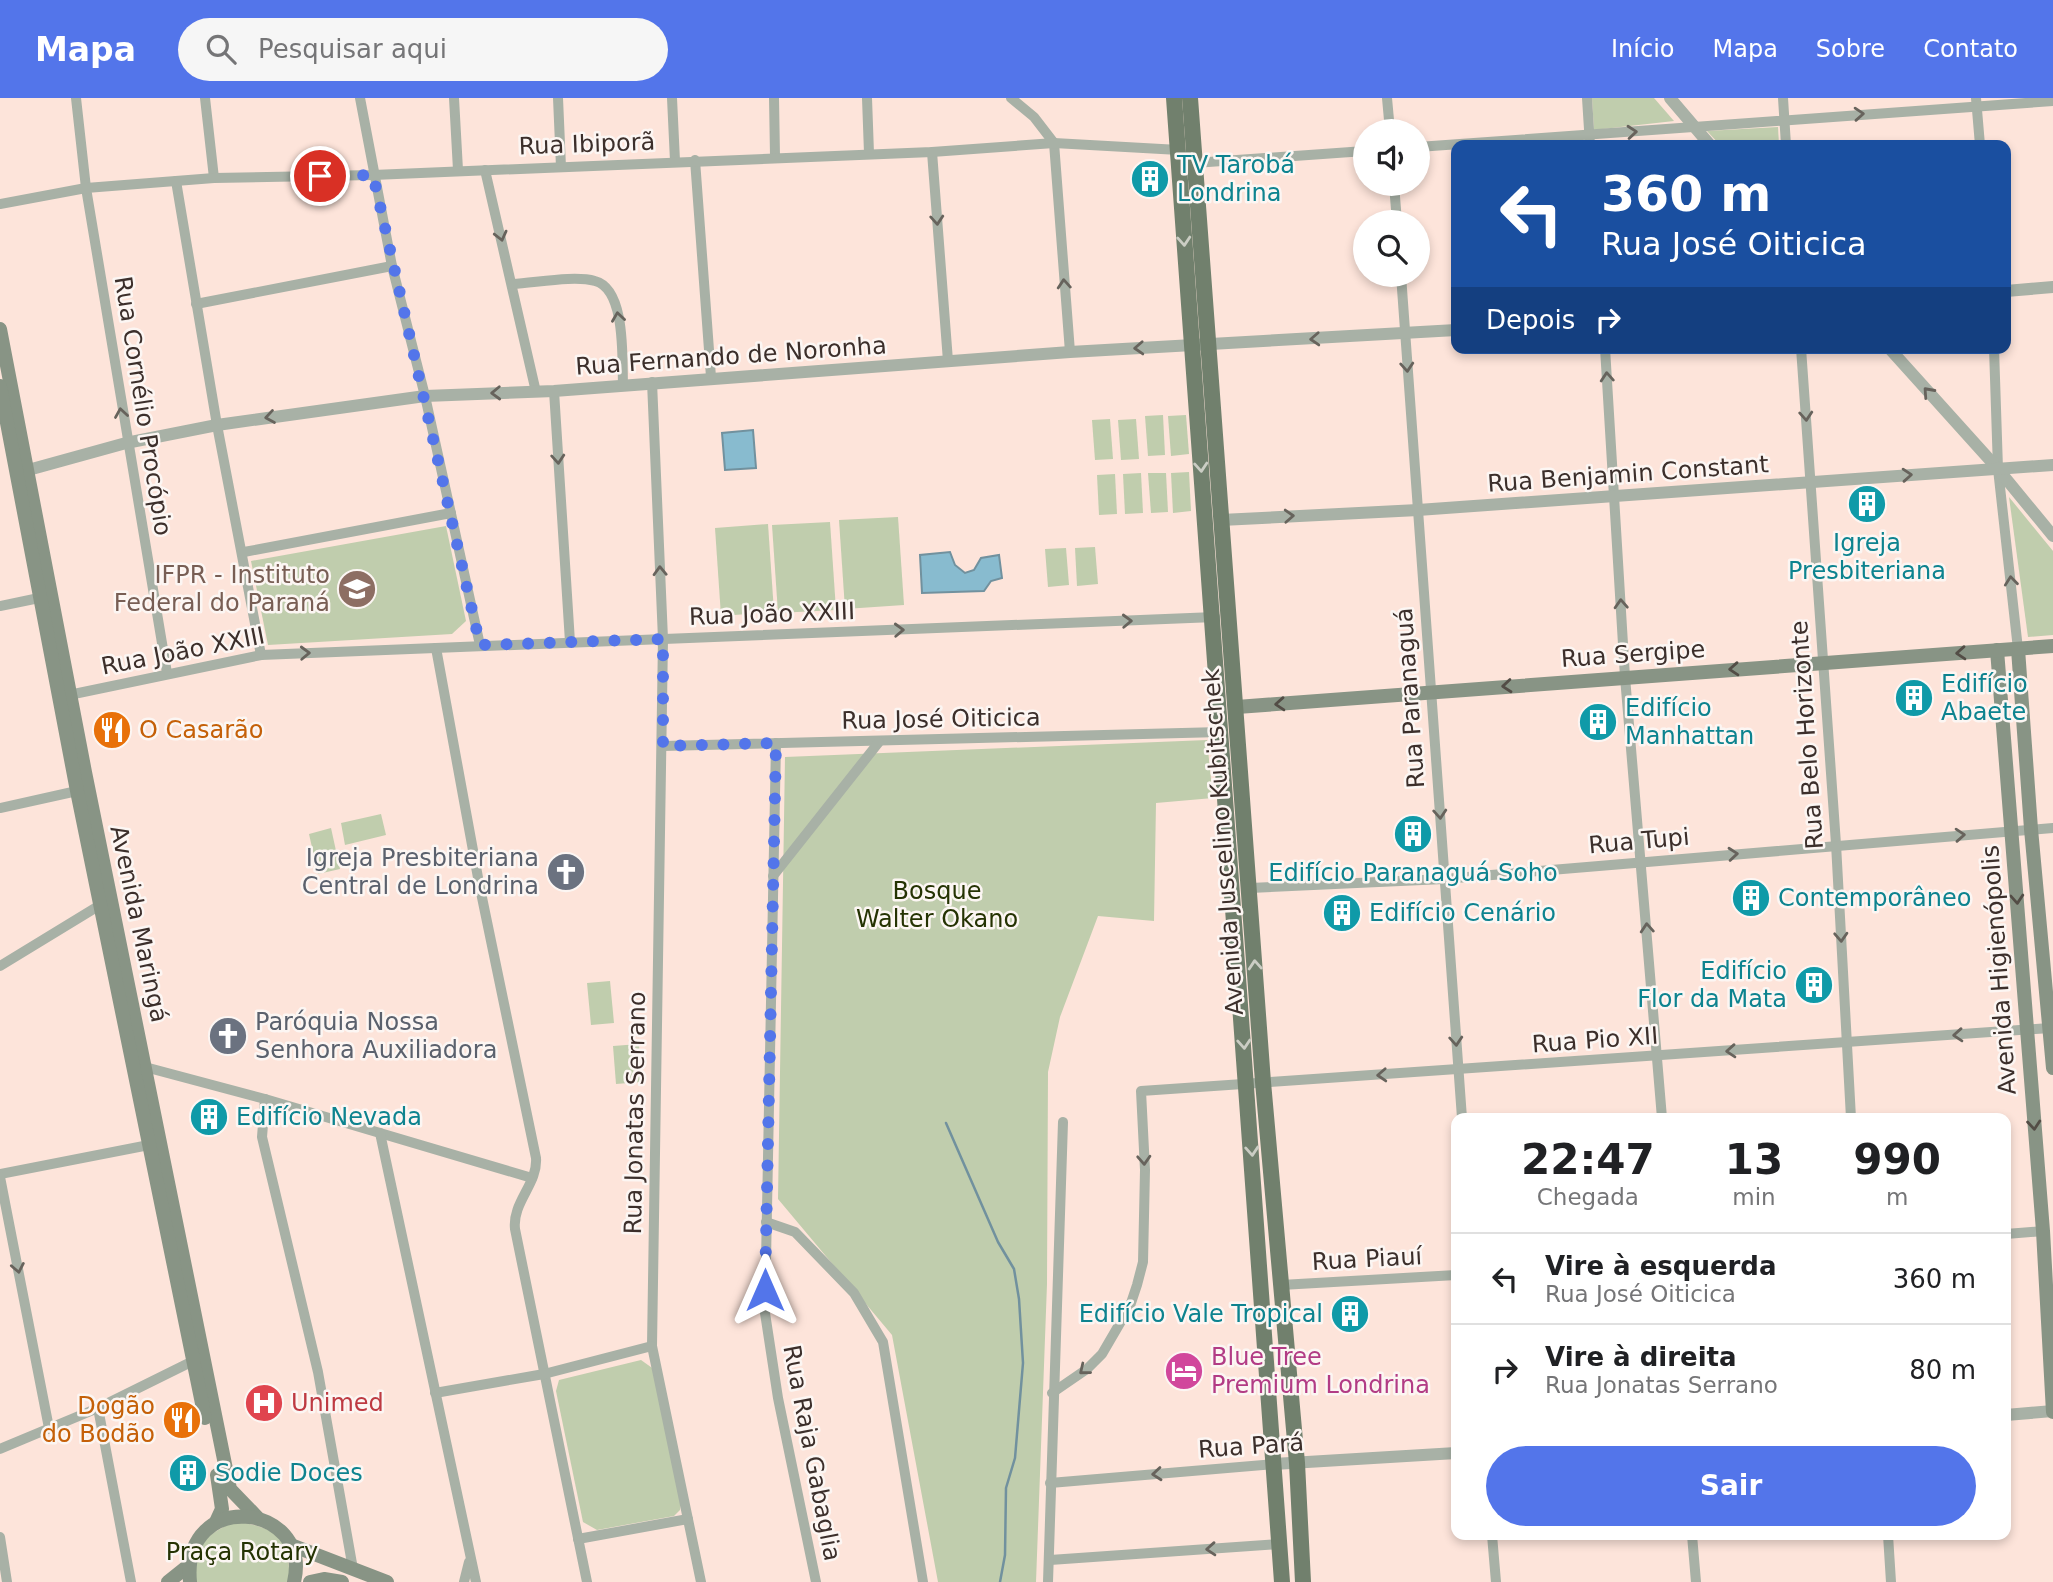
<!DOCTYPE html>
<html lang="pt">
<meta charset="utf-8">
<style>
body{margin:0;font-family:"DejaVu Sans",sans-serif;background:#f6f6f6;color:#202124;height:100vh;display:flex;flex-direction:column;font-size:26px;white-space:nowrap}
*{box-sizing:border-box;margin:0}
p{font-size:23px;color:#757577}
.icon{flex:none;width:38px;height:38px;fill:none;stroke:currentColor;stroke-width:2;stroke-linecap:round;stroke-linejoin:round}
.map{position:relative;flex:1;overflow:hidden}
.details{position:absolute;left:1451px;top:1015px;width:560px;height:427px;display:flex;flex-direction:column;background:#fff;border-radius:14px;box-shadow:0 4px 10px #0003}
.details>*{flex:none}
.banner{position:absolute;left:1451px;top:42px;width:560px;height:214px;border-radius:14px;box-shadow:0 4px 10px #0003;background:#1a4fa0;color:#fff;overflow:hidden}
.tools{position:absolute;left:1353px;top:21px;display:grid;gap:14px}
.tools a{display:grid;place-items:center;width:77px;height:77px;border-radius:50%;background:#fff;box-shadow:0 4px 10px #0003;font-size:35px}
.pin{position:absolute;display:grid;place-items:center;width:60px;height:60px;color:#fff;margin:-30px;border:4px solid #fff;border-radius:50%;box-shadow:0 2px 7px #0007}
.me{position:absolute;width:77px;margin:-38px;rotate:0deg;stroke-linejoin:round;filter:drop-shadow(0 0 5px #0008)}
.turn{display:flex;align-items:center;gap:24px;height:147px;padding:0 35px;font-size:32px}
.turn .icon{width:91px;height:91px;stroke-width:2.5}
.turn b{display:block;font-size:49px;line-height:60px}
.then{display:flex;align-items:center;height:66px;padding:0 35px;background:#0003;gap:14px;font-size:26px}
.eta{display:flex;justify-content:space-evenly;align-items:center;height:119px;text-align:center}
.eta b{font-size:42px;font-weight:700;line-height:49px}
.button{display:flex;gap:14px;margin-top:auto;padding:14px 35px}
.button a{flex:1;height:80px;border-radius:42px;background:#5375ea;color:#fff;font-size:28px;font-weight:700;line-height:80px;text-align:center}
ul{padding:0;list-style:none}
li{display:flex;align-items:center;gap:21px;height:91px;padding:0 35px;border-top:2px solid #e0e0e0}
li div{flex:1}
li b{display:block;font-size:26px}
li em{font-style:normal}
header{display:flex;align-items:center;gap:42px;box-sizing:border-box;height:98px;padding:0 35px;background:#5375ea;color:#fff}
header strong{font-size:33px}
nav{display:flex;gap:38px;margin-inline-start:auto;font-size:24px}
.search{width:490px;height:63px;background:#f6f6f6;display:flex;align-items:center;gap:18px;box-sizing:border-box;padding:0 24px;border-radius:38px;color:#757577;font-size:26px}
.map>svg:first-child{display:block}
.green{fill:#c0cdad}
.water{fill:#88bbcf;stroke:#71919e;stroke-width:2}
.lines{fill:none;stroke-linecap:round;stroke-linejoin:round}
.stream{stroke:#71919e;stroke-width:2.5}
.minor{stroke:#a8b1a6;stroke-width:10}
.tertiary{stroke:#a8b1a6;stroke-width:12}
.secondary{stroke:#889485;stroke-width:14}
.primary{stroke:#71806d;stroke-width:16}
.oneway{stroke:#67635c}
.oneway2{stroke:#cbcdc4}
.oneway3{stroke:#534d46}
.route{stroke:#5375ea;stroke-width:12;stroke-dasharray:0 21.6}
.labels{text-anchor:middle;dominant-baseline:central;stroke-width:5;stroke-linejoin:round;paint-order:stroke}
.street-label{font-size:24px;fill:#3c2f2b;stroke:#fcf6f3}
.culture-label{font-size:24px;fill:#0d838f;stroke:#fcf6f3;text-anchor:start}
.education-label{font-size:24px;fill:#785e54;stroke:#fcf6f3;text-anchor:end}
.food-label{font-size:24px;fill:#c56008;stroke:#fcf6f3;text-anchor:start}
.worship-label{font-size:24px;fill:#5b616d;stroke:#fcf6f3;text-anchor:end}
.park-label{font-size:24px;fill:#253303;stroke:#fcf6f3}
.hotel-label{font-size:24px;fill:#b23c85;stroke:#fcf6f3;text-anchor:start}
.health-label{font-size:24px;fill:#be3a42;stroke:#fcf6f3;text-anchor:start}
</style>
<header>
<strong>Mapa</strong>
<div class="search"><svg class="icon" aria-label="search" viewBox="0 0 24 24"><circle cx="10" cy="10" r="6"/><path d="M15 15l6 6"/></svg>Pesquisar aqui</div>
<nav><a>Início</a><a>Mapa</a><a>Sobre</a><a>Contato</a></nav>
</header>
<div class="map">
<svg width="2053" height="1484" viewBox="0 0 2053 1484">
<rect width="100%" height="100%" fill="#fde4da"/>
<!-- green -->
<g class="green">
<path d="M1592,0H1654L1674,23L1594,32Z"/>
<path d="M1778,29L1779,47H1720L1707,33Z"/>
<path d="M1163,317L1165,357L1148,358L1145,318Z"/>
<path d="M1186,317L1189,356L1171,358L1168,318Z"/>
<path d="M1110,321L1113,361L1095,362L1092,322Z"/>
<path d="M1136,321L1139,361L1121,362L1118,322Z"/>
<path d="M1189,374L1191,413L1173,415L1171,375Z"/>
<path d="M1141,375L1143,415L1125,416L1123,376Z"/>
<path d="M1148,375H1166L1168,414L1151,415Z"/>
<path d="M1115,376L1117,416L1099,417L1097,377Z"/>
<path d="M2009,399L2053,453V537L2028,539Z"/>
<path d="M898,419L904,507L845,511L839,422Z"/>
<path d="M830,424L836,512L778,515L772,427Z"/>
<path d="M768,426L774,514L721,518L715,430Z"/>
<path d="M446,428L466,523L452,536L268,547L251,463Z"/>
<path d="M1095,449L1098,486L1077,488L1075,450Z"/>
<path d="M1066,450L1069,487L1048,489L1045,451Z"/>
<path d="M1207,642L1213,700L1156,705L1154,823L1098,818L1060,919L1048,974L1047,1186L1036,1484H938L892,1237L778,1101L785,659Z"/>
<path d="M381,716L386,737L345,747L341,725Z"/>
<path d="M331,730L340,771L318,776L309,736Z"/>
<path d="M610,883L614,925L591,927L587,885Z"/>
<path d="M639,946L641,984L616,986L613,948Z"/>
<path d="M641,1262L655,1272L681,1403L680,1412L674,1418L597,1432L583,1424L556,1293L559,1282Z"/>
<path d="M235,1423C279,1431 288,1438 290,1484H194C198,1445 199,1441 235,1423Z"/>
</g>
<!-- water -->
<g class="water">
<path d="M753,332L756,370L725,372L722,335Z"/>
<path d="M950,454L955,467L965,475L974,472L981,460L999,457L1002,480L991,483L984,493L922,495L920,457Z"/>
</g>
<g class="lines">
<!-- stream -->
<path class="stream" d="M946,1025L998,1144L1014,1171L1019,1201L1023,1265L1015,1360L1006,1390L1005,1457L1000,1484"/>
<!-- minor -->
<g class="minor">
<path d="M76,0L86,90L167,575"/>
<path d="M205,0L214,80"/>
<path d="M360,0L392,168L425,298L480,547"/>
<path d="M454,0L458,72"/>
<path d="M558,0L561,69"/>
<path d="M672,0L675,63"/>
<path d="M774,0L775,58"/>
<path d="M867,0L869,55"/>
<path d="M1011,0L1034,19L1054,45"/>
<path d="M1387,0L1390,33"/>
<path d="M1587,0L1590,47"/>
<path d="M1783,0L1786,47"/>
<path d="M1976,0L1980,47"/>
<path d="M1054,45L1070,254"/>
<path d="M1418,49L2053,3"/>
<path d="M932,54L948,263"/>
<path d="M695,62L711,279"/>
<path d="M1191,62L1194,65L1365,53"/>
<path d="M485,72L536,294"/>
<path d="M176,83L217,327L261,557"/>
<path d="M1394,86L1397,124"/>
<path d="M0,106L86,90L214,80L373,77L932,54L1054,45L1179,52"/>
<path d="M1401,177L1462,1020"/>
<path d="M513,186C535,185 574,177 595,183C626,191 622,260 623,287"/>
<path d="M196,206L392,168"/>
<path d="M1605,250L1625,579L1662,1020"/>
<path d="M1801,250L1836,746L1851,1020"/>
<path d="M1994,250L1998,371L2018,551"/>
<path d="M652,284L663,541L652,1248L701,1484"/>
<path d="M554,293L570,544"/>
<path d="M244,454L451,415"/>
<path d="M0,508L39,500"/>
<path d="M436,550L479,785L536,1060C538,1086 512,1104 515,1131L587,1484"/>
<path d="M69,597L261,557L1215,519"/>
<path d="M776,645L765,1215L778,1300L816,1484"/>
<path d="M663,648L1221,634"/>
<path d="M0,710L77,693"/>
<path d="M773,778L879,644"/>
<path d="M1250,790L1444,781L2053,730"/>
<path d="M0,868L105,804"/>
<path d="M145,969L265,1001L532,1080"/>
<path d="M265,1001L262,1039L318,1274L353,1471"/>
<path d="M380,1035L476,1484"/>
<path d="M0,1076L154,1046"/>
<path d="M0,1079L49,1330"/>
<path d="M766,1124L795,1134L854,1195L883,1244L923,1484"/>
<path d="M2006,1136L2043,1133"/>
<path d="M1281,1187L1456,1177"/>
<path d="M435,1295L544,1276L652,1248"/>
<path d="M1052,1295L1087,1271L1102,1256L1130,1208L1137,1187L1143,1164L1145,1072L1141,993L2050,930"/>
<path d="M98,1310L131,1484"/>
<path d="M0,1351L98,1310L193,1263"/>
<path d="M1050,1385L1274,1366"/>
<path d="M1492,1437L1496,1484"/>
<path d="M1692,1437L1696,1484"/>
<path d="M1888,1437L1891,1484"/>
<path d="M0,1439L7,1484"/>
<path d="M578,1441L688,1421"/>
<path d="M1050,1462L1279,1446"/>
<path d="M464,1484L469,1464"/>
<path d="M1048,1484L1063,1024"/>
</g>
<!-- tertiary -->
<g class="tertiary">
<path d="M1670,0L1710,47"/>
<path d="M2006,193L2053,189"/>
<path d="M1889,250L1998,371L2053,438"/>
<path d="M21,374L126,345L217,327L425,298L554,293L1070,254L1456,232"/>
<path d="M1221,422L1418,412L2053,367"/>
<path d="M2006,1317L2053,1313"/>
<path d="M1274,1366L1456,1355"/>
</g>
<!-- secondary -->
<g class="secondary">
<path d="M0,231L85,674L230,1391L257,1419"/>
<path d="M0,288L77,693L205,1320"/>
<path d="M2018,551L2031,731L2053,970"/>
<path d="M1997,552L2043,1133L2053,1314"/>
<path d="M1237,609L2053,548"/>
<path d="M216,1424L222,1411L217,1377"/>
<path d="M291,1447L387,1484"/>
<path d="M168,1484L188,1468"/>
<path d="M190,1484C181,1390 313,1404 294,1484"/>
<path d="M310,1484L324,1481L342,1484"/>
</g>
<!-- primary -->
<g class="primary">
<path d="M1174,0L1282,1484"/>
<path d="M1190,0L1263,984L1297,1365L1303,1484"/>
</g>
</g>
<!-- one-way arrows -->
<defs><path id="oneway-chevron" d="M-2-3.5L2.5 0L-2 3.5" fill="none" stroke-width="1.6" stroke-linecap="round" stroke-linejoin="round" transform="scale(1.75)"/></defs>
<g class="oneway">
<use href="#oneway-chevron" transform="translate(1859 16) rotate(-4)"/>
<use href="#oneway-chevron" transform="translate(1632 34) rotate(-5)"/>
<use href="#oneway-chevron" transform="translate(937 122) rotate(86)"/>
<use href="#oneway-chevron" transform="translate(501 138) rotate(76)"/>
<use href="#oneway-chevron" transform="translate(1064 186) rotate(-94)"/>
<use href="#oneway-chevron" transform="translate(618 219) rotate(-98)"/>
<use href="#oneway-chevron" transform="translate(1315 241) rotate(177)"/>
<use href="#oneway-chevron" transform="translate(1139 250) rotate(177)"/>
<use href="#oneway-chevron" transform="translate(1407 269) rotate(86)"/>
<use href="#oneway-chevron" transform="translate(1607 279) rotate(-94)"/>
<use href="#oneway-chevron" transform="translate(1928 294) rotate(-132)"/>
<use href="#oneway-chevron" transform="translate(496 295) rotate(178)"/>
<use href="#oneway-chevron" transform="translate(121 315) rotate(-99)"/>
<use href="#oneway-chevron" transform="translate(1806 318) rotate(86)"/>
<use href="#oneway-chevron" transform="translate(270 319) rotate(171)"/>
<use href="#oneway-chevron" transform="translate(558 361) rotate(86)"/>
<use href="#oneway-chevron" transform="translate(1907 377) rotate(-4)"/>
<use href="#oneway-chevron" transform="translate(1289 418) rotate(-3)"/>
<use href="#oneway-chevron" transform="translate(660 473) rotate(-92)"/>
<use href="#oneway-chevron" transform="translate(2011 483) rotate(-96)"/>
<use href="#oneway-chevron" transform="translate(1621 506) rotate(-93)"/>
<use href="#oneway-chevron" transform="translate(1127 523) rotate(-2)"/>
<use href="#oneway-chevron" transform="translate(899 532) rotate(-2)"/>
<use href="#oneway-chevron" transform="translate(305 555) rotate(-2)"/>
<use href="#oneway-chevron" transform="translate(1440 716) rotate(86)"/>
<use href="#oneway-chevron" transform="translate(1960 737) rotate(-4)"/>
<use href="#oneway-chevron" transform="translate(1733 756) rotate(-5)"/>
<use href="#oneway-chevron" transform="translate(1647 830) rotate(-94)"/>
<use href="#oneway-chevron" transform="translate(1841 839) rotate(87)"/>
<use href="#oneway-chevron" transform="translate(1958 937) rotate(176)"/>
<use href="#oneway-chevron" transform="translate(1456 943) rotate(86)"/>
<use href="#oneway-chevron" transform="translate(1731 953) rotate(176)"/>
<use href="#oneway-chevron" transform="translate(1382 977) rotate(177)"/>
<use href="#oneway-chevron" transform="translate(1144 1062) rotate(87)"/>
<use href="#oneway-chevron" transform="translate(18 1170) rotate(79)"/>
<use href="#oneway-chevron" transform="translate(1084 1272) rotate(141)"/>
<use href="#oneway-chevron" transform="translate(1157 1376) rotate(175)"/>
<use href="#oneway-chevron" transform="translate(1211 1451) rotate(176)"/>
</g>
<g class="oneway2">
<use href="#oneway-chevron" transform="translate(1184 143) rotate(86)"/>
<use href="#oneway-chevron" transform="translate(1201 369) rotate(86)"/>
<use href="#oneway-chevron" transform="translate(1255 867) rotate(-94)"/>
<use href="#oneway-chevron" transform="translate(1244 946) rotate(86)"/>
<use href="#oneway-chevron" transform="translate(1252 1053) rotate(86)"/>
</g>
<g class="oneway3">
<use href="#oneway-chevron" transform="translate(1961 555) rotate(176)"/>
<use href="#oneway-chevron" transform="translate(1734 571) rotate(176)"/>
<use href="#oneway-chevron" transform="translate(1507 588) rotate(175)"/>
<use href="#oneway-chevron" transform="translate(1280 606) rotate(176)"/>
<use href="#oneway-chevron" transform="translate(2017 801) rotate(86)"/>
<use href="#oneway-chevron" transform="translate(2034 1027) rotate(85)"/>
</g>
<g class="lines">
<!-- route -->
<path class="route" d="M320,78L373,77L480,547L663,541V648L776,645L765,1192"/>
</g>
<!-- icons -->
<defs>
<g id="building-disc" transform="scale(2.0125)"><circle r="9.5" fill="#0f9aa8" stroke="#fcf6f3"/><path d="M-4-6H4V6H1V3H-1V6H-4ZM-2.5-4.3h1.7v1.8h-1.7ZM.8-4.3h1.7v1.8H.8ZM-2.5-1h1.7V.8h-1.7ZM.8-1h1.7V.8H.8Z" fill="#fff"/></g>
<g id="university-disc" transform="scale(2.0125)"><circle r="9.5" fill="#8d6e63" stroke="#fcf6f3"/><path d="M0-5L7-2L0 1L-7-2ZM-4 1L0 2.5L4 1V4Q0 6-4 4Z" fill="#fff"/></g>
<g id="restaurant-disc" transform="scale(2.0125)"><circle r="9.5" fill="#e8710a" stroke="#fcf6f3"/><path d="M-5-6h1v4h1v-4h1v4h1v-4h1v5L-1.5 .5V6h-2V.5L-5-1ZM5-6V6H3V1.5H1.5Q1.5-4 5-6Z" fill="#fff"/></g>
<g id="church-disc" transform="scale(2.0125)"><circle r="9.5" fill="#6b7280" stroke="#fcf6f3"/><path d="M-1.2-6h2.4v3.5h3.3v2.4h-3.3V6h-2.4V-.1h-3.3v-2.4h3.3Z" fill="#fff"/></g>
<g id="hotel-disc" transform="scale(2.0125)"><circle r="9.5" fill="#d1479c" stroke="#fcf6f3"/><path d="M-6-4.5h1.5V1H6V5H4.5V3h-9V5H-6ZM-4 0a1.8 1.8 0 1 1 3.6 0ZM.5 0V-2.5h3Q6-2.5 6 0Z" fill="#fff"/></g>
<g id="hospital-disc" transform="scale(2.0125)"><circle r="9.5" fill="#e0444e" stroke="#fcf6f3"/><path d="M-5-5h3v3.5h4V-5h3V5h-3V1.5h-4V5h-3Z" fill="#fff"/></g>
</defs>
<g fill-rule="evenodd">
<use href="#building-disc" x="1150" y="81"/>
<use href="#building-disc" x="1867" y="406"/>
<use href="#university-disc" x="357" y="491"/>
<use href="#building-disc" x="1914" y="600"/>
<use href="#building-disc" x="1598" y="624"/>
<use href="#restaurant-disc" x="112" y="632"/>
<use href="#building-disc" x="1413" y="736"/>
<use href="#church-disc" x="566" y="774"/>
<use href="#building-disc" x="1751" y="800"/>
<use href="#building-disc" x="1342" y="815"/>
<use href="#building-disc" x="1814" y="887"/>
<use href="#church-disc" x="228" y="938"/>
<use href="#building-disc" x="209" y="1019"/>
<use href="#building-disc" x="1350" y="1216"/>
<use href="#hotel-disc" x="1184" y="1273"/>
<use href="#hospital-disc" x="264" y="1305"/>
<use href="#restaurant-disc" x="182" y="1322"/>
<use href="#building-disc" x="188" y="1375"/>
</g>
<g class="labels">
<!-- street labels -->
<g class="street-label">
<text transform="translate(587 46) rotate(-2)">Rua Ibiporã</text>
<text transform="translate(731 258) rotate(-4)">Rua Fernando de Noronha</text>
<text transform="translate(143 308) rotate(81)">Rua Cornélio Procópio</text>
<text transform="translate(1628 376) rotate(-4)">Rua Benjamin Constant</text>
<text transform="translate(772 516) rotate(-2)">Rua João XXIII</text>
<text transform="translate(183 553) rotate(-11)">Rua João XXIII</text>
<text transform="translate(1633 556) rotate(-4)">Rua Sergipe</text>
<text transform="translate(1410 600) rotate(-94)">Rua Paranaguá</text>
<text transform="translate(941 621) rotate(-1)">Rua José Oiticica</text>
<text transform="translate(1807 637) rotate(-94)">Rua Belo Horizonte</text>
<text transform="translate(1639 743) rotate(-5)">Rua Tupi</text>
<text transform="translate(1223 744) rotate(-94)">Avenida Juscelino Kubitschek</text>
<text transform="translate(139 826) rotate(78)">Avenida Maringá</text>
<text transform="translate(1999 872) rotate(-94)">Avenida Higienópolis</text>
<text transform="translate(1595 942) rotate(-4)">Rua Pio XII</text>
<text transform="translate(635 1015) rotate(-89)">Rua Jonatas Serrano</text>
<text transform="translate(1367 1161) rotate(-3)">Rua Piauí</text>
<text transform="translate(1251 1348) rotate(-4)">Rua Pará</text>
<text transform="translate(812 1355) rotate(79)">Rua Raja Gabaglia</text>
</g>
<!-- culture labels -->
<g class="culture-label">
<text x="1177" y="67">TV Tarobá<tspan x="1177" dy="28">Londrina</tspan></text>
<text x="1867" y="445" text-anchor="middle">Igreja<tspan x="1867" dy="28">Presbiteriana</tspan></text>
<text x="1941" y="586">Edifício<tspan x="1941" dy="28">Abaete</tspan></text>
<text x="1625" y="610">Edifício<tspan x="1625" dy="28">Manhattan</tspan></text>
<text x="1413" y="775" text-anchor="middle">Edifício Paranaguá Soho</text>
<text x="1778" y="800">Contemporâneo</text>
<text x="1369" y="815">Edifício Cenário</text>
<text x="1787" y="873" text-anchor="end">Edifício<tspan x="1787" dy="28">Flor da Mata</tspan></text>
<text x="236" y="1019">Edifício Nevada</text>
<text x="1323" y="1216" text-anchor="end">Edifício Vale Tropical</text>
<text x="215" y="1375">Sodie Doces</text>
</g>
<!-- education labels -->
<g class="education-label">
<text x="330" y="477">IFPR - Instituto<tspan x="330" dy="28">Federal do Paraná</tspan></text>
</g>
<!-- food labels -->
<g class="food-label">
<text x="139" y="632">O Casarão</text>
<text x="155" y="1308" text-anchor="end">Dogão<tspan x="155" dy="28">do Bodão</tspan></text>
</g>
<!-- worship labels -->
<g class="worship-label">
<text x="539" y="760">Igreja Presbiteriana<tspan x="539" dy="28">Central de Londrina</tspan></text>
<text x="255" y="924" text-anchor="start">Paróquia Nossa<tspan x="255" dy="28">Senhora Auxiliadora</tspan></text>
</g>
<!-- park labels -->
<g class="park-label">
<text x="937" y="793">Bosque<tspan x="937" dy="28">Walter Okano</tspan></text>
<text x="242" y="1454">Praça Rotary</text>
</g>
<!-- hotel labels -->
<g class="hotel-label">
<text x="1211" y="1259">Blue Tree<tspan x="1211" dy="28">Premium Londrina</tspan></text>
</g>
<!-- health labels -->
<g class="health-label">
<text x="291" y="1305">Unimed</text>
</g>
</g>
</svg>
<div class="tools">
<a><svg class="icon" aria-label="sound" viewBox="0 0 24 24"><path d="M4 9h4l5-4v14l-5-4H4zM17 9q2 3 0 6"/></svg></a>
<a><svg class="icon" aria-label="search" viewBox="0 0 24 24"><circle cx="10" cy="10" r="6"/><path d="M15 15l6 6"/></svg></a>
</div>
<div class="pin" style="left:320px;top:78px;background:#d93025"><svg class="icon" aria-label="arrive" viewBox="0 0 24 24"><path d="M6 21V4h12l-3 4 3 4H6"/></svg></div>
<svg class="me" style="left:765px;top:1192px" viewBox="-20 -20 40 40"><path d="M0-17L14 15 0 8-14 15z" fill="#5375ea" stroke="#fff" stroke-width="4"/></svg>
<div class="banner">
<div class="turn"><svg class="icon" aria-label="left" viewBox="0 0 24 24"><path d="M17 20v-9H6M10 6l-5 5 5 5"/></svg><div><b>360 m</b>Rua José Oiticica</div></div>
<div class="then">Depois<svg class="icon" aria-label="right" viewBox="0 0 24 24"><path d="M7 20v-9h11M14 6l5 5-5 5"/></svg></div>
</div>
<section class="details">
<div class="eta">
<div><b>22:47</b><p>Chegada</p></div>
<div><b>13</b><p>min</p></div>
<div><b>990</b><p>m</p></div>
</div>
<ul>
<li><svg class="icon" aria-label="left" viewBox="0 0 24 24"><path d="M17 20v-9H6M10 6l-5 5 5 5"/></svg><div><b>Vire à esquerda</b><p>Rua José Oiticica</p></div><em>360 m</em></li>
<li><svg class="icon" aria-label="right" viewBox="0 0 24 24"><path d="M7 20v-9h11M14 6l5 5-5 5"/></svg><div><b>Vire à direita</b><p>Rua Jonatas Serrano</p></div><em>80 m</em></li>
</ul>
<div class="button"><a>Sair</a></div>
</section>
</div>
